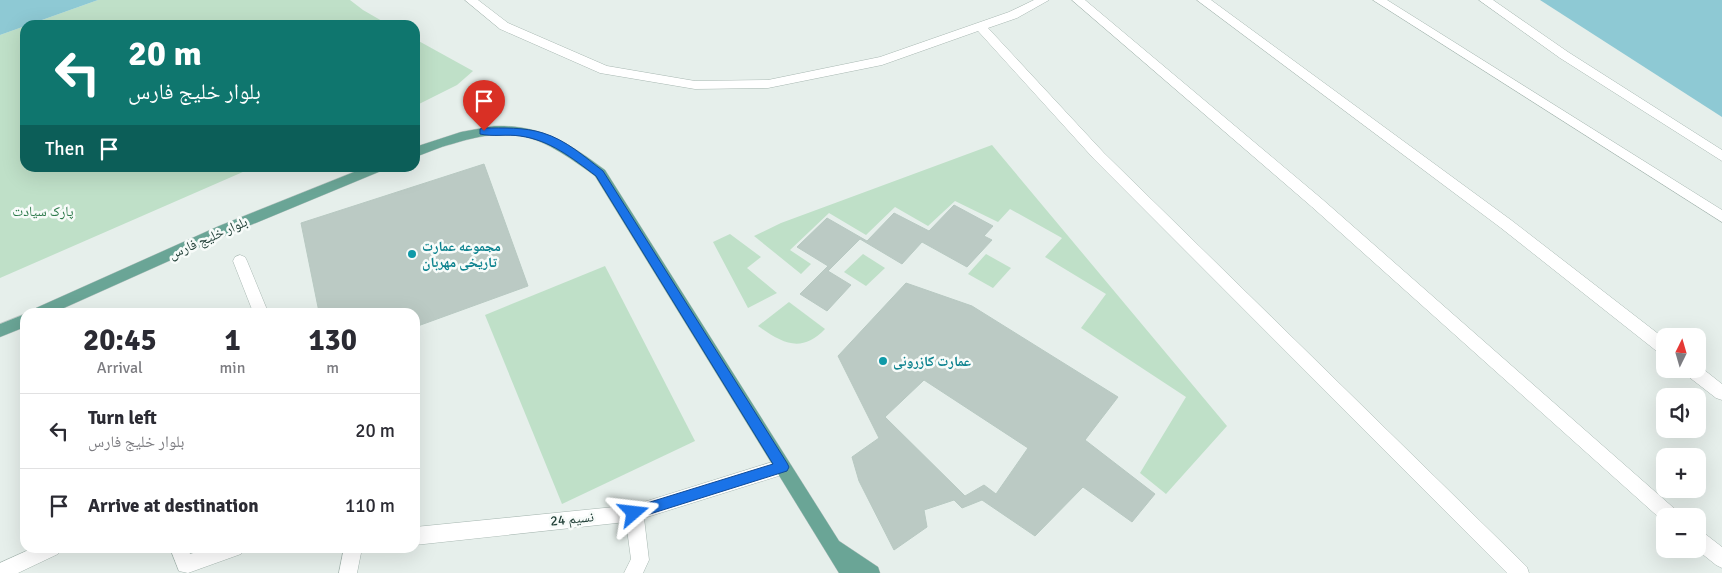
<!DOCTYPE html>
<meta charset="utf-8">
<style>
body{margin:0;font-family:Signika,"Noto Naskh Arabic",sans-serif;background:#f7f7f7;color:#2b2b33;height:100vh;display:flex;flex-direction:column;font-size:19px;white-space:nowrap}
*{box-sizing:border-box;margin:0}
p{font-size:16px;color:#7c7c81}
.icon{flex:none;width:28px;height:28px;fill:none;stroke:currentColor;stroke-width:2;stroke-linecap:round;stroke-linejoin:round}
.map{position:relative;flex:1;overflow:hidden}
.drawer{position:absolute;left:20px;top:308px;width:400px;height:245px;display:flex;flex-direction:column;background:#fff;border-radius:15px;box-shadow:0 5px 20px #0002}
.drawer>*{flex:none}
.top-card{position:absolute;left:20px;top:20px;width:400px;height:152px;border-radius:15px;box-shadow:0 5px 20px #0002;background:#0f766e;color:#fff;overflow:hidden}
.needle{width:32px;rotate:5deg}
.tools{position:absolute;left:1656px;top:328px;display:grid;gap:10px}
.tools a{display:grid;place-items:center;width:50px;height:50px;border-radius:10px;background:#fff;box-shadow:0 5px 20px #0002;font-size:25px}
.pin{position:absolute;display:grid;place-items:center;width:42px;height:42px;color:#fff;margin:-51px -21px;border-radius:50% 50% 50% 0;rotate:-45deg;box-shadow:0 0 5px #0007}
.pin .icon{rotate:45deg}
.me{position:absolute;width:55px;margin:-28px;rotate:73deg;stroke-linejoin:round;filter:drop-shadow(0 0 4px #0008)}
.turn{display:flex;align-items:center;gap:18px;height:105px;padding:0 25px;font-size:22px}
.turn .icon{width:65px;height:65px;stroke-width:2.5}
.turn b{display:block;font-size:35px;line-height:42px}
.then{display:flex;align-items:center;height:48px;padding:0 25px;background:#0003;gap:10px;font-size:19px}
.eta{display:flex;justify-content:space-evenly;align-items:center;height:85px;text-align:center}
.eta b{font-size:30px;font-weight:800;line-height:35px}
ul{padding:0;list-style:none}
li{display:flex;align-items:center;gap:15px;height:75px;padding:0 25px;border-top:1px solid #e1e1e2}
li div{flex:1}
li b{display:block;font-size:19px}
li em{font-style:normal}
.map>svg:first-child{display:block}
.green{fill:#bfe0c8}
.water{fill:#8ec9d4}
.building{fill:#bbcac4;stroke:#b8c9c2;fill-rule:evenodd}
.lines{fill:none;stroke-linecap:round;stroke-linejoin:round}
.lane-casing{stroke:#a8b8b2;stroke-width:1}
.street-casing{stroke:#a8b8b2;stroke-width:1}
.primary-casing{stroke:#c2cac8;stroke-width:1}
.lane{fill:#fff;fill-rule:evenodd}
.street{fill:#fff;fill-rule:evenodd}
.primary{fill:#6aa596;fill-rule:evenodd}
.route{fill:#1a73e8;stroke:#114b97}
.culture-dot{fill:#0f9aa8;stroke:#f7fbf9;stroke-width:2}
.labels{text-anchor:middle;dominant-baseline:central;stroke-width:5;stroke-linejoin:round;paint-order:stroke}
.park-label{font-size:14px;fill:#2d7a4b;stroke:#f7fbf9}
.street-label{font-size:14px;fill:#24423a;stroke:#f7fbf9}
.culture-label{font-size:14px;font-weight:bold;fill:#0d838f;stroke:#f7fbf9;text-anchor:start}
</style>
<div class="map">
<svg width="1722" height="573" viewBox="0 0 1722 573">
<rect width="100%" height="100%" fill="#e6efeb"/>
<!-- green -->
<g class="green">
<path d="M98,0H350L363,10L389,25H28Z"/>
<path d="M25,26V168H252L0,278V35Z"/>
<path d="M415,39L473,71L457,85L415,106Z"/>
<path d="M992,145L1227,426L1166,494L1140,473L1186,397L1081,328L1106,294L1045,257L1062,238L1010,209L998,222L955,201L928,226L895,207L866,235L829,213L790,250L811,264L801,274L754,236L781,223Z"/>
<path d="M730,234L761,257L747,268L777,293L748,308L713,242Z"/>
<path d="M863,254L885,268L866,286L844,272Z"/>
<path d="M986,254L1011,268L993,288L968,274Z"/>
<path d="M605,266L695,441L562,504L485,315Z"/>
<path d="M789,302L825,329C801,354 782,343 758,326Z"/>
</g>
<!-- water -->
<g class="water">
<path d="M0,0H98L0,35Z"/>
<path d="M1540,0H1722V117Z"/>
</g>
<!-- building -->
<g class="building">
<path d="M484,164L528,286L415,327V312H319L301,223Z"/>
<path d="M954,205L993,226L984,236L992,240L967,267L922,242L902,264L860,239L828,271L851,285L827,311L800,294L828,266L797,247L827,218L867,241L894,213L929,231Z"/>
<path d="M906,283L972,306L1118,397L1085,440L1155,494L1132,522L1083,487L1035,536L982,500L962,508L954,500L924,510L927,527L894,550L859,481L852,457L879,438L838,356ZM924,380L1028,448L996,494L984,485L965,496L885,417Z"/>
</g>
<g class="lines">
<!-- lane casing -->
<g class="lane-casing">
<g id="lane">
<path d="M465,0H478L508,23L607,66L695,81L768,80L880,57L1009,12L1034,0H1049L1017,18L988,28L1104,153L1527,567L1529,573H1507L1094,159L978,31L882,65L768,88L695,89L600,73L500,29Z"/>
<path d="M1072,0H1085L1322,199L1676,510L1679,516H1665L1664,522L1312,207Z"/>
<path d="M1197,0H1211L1511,220L1665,339V355L1659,353L1501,228Z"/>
<path d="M1373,0H1387L1722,210V222Z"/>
<path d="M1479,0H1493L1568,52L1722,150V161L1560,58Z"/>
<path d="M1698,365L1722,384V400L1716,398L1685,374L1683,369H1698Z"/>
<path d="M1698,530L1704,533L1722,547V568L1716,565L1696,549H1698Z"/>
</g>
</g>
<!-- street casing -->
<g class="street-casing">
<g id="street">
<path d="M240,255L245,257L247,261L268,312H253L233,261L235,257Z"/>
<path d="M782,459L788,461L791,467L788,473L644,518L649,560L643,573H624L631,559L626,522L415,545V527L634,505Z"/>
<path d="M33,548H61L58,554L18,573H0V563Z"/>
<path d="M170,548H188L190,554L210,548H244L241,554L188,573L179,571Z"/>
<path d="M344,548H362L357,573H339Z"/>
</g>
</g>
<!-- primary casing -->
<g class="primary-casing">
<g id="primary">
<path d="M494,126C542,125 567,142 605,170L839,541L878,567L880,573H839L595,176C543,138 518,123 452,144C439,147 427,153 415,157V147L461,132Z"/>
<path d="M364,168H383L381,171L229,234L55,312H33L36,308L219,226Z"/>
<path d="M25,314V327L0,337V324Z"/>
</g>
</g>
<!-- lane -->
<use href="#lane" class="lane"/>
<!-- street -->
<use href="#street" class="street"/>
<!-- primary -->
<use href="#primary" class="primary"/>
</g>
<!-- route -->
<path class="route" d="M484,128C503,128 524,127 543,133C566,140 585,157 603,171L787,463L789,467L787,471L634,519L629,517L628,513L629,508L634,507L773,464L596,176C572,158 550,140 520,136C507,134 493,137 480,134V129Z"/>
<!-- markers -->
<g class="culture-dot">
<circle cx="412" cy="254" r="5"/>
<circle cx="883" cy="361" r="5"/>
</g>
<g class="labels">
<!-- park labels -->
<g class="park-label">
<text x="43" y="211">پارک سیادت</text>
</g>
<!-- street labels -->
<g class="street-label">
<text transform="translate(208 238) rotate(-24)">بلوار خلیج فارس</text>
<text transform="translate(572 519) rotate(-6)">نسیم 24</text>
</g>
<!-- culture labels -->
<g class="culture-label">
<text x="422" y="246">مجموعه عمارت<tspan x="422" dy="16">تاریخی مهربان</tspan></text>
<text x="893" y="361">عمارت کازرونی</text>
</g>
</g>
</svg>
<div class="tools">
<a><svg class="needle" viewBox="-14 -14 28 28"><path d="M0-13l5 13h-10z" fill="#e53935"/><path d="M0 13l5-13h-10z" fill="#7c7c81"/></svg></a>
<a><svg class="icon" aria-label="sound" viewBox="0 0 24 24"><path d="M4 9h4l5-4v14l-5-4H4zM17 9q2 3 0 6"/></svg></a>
<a>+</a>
<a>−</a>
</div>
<div class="pin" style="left:484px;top:131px;background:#d93025"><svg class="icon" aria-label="arrive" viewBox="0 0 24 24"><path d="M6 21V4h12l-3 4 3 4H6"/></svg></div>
<svg class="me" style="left:634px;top:513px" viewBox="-20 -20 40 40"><path d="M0-17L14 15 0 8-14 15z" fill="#1a73e8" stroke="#fff" stroke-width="4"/></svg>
<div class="top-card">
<div class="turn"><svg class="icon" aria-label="left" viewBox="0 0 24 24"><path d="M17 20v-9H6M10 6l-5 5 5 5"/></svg><div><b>20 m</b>بلوار خلیج فارس</div></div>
<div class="then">Then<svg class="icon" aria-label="arrive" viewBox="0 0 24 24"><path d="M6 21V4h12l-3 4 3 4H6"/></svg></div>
</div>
<section class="drawer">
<div class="eta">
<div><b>20:45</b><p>Arrival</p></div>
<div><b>1</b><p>min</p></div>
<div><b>130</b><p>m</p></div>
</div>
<ul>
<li><svg class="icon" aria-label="left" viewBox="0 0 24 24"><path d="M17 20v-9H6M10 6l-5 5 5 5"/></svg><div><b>Turn left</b><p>بلوار خلیج فارس</p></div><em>20 m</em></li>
<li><svg class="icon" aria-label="arrive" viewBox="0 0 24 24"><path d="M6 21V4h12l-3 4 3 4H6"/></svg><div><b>Arrive at destination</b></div><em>110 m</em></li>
</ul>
</section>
</div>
